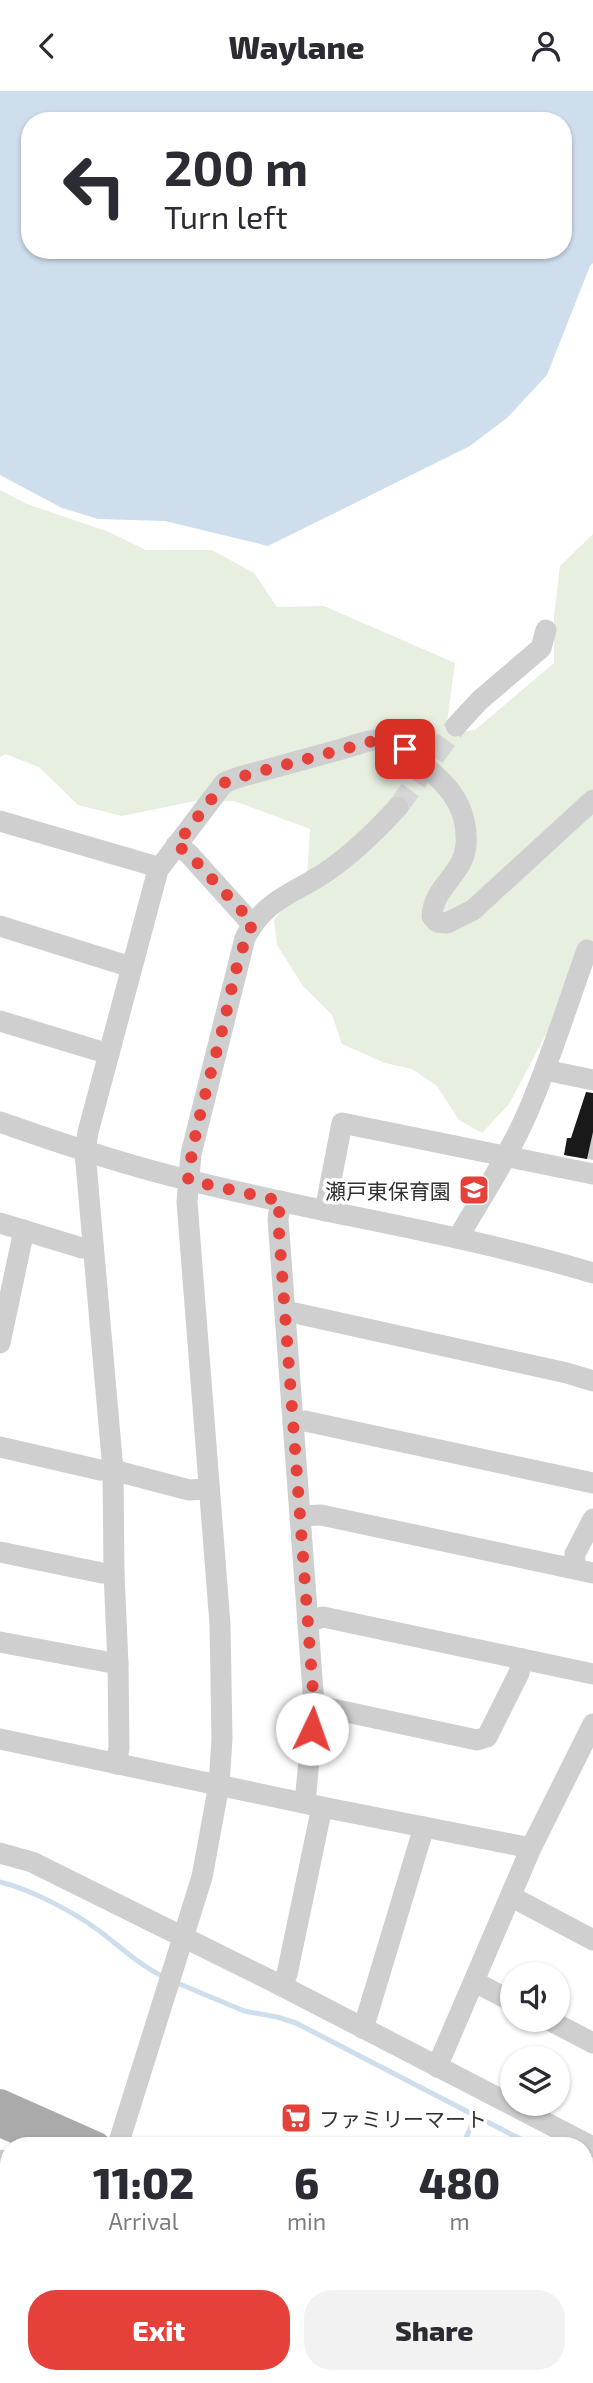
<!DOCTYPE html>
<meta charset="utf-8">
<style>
body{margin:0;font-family:"Exo 2","Noto Sans JP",sans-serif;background:#f2f2f3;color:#2b2b33;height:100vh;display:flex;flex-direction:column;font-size:26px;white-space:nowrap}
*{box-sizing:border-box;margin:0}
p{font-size:23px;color:#7c7c81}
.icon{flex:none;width:38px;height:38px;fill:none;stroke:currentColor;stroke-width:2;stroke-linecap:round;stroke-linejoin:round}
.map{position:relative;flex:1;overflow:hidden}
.sheet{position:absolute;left:0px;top:2046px;width:593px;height:247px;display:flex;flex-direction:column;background:#fff;border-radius:28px 28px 0 0;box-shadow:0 2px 5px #0004}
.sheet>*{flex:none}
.guide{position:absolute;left:21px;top:21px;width:551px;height:147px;border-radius:28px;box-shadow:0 2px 5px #0004;background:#fff;color:#2b2b33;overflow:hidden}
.tools{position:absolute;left:500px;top:1871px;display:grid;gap:14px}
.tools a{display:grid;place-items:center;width:70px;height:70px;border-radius:50%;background:#fff;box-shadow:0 2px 5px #0004;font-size:35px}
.pin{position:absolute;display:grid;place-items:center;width:60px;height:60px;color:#fff;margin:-30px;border-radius:14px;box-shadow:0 4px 10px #0006}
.me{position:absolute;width:77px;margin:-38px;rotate:3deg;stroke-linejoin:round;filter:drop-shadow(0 0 5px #0008)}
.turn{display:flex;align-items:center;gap:24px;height:147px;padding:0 28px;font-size:32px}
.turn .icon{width:91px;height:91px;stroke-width:2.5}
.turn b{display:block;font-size:49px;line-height:60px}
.eta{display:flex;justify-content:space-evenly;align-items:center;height:119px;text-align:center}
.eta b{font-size:42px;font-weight:800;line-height:49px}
.primary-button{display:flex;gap:14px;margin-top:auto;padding:14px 28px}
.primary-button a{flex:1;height:80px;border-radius:28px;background:#e54039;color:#fff;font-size:28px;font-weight:800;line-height:80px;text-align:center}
.primary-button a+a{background:#f2f2f3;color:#2b2b33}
header{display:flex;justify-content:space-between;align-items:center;height:91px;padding:0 28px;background:#fff;font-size:32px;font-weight:800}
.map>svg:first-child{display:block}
.green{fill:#e7efe1}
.water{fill:#cedeed;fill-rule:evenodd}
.shadow{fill:#0003}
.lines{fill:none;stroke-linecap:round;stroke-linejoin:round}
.stream{stroke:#cedeed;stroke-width:5}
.building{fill:#191919}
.minor-tunnel{stroke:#d6d6d6;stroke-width:21;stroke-dasharray:21 10;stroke-linecap:butt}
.minor{stroke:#cfcfcf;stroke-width:21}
.major{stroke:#aaa;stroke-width:26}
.route{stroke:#e54039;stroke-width:12;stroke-dasharray:0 21.6}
.labels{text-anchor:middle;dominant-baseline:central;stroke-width:7;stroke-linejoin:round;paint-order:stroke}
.poi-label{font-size:21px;fill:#323232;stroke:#fff;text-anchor:end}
</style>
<header><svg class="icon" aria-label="back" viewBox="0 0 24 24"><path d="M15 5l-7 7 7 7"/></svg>Waylane<svg class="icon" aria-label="person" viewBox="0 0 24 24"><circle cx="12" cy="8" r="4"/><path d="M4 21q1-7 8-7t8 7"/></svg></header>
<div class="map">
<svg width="593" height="2292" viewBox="0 0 593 2292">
<rect width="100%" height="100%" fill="#fff"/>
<!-- green -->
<path class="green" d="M0,399L27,413L109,441L146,459H212L254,482L277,516L324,515L455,572L447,632L458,641L475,639L554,572V525L560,475L593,443V850L577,867L570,898L509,1013L482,1042L459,1029L437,995L412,978L385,972L342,953L332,924L303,895L277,854L274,829L307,789L310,738L234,710H195L122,725L78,714L39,676L5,663L0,666Z"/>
<!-- water -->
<path class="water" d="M0,0H593V172L590,175L547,284L507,327L470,355L268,455L165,430L98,428L62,417L0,384ZM30,30H564V159H30Z"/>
<!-- shadow -->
<path class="shadow" d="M593,1004V1069L569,1065L572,1049Z"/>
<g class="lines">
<!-- stream -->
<g class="stream">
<path d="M0,1791C32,1799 72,1820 98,1839C121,1856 140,1875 166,1887"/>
<path d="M175,1891L244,1920L277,1926L296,1932L532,2054"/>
<path d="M463,2054L475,2026"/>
<path d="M584,2082L593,2086"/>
<path d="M84,2292L89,2284"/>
<path d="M385,2292L387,2284"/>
</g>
</g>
<!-- building -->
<path class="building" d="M586,1001L593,1002V1041L587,1068L564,1064L567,1047H571Z"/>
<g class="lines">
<!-- minor-tunnel -->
<path class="minor-tunnel" d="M398,716L456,635"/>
<!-- minor -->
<g class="minor">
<path d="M456,635L480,609L541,557L546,539"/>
<path d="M0,730L151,774L158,779"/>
<path d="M176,754L188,762L252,833"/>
<path d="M0,835L131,876"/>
<path d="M0,930L109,963"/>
<path d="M545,979L593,989"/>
<path d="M0,1031C62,1053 124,1074 188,1089C323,1123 460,1142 593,1182"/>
<path d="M281,1110L278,1128L314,1614L305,1712"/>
<path d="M325,1120L342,1032L593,1083"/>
<path d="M0,1132L82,1157L93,1156"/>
<path d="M458,1147C481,1107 507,1068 526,1025C550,971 567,914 587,859"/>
<path d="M285,1223L295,1222L567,1282L593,1290"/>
<path d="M0,1252L24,1139"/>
<path d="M293,1332L305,1330L593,1392"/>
<path d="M0,1356L100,1379H113L189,1399L208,1398"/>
<path d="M301,1425L321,1424L593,1482"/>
<path d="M0,1461L102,1482H114"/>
<path d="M574,1477L575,1463L593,1428"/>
<path d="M308,1531L323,1526L593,1583"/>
<path d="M0,1551L118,1573"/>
<path d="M314,1614L477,1649L487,1646L519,1582L522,1568"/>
<path d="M0,1648L322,1716L531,1757"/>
<path d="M116,1673L119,1657L118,1573L114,1482L113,1379L85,1061L88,1041L158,779L224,692L236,687C269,678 302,669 335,660C348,657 363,650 376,649C400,649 419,670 435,684C456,703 468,724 466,754C464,783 433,796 432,825L437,831L447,832L473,819L593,709"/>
<path d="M0,1762L32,1771L282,1895L593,2056"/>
<path d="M512,1806L593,1849"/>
<path d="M475,1891L513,1911"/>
<path d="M282,1895L287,1883L322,1716"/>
<path d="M547,1928L593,1952"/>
<path d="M362,1937L367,1925L424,1736"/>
<path d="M437,1976L531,1757L593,1633"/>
<path d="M118,2054L202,1786L219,1694L222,1648L220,1533L187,1111L191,1063L245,847C264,809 293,803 326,781C354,762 376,740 398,716"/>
<path d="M0,2069L8,2077L9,2085"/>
<path d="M0,2179L9,2184"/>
<path d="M584,2210L593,2213"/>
<path d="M584,2233L593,2235"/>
<path d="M0,2292H1"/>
<path d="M465,2292L467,2284"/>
</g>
<!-- major -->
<g class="major">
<path d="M0,2011L97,2054"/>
<path d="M0,2033L49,2054"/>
<path d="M584,2270L593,2277"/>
<path d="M56,2292L61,2284"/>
</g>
</g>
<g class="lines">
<!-- route -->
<path class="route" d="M312,1638L314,1614L278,1128L281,1110L188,1089C194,1038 210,987 223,936C231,902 237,864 253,832L188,762L176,754L224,692L236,687L377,649L405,658"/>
</g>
<!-- icons -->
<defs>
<g id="school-square" transform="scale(1.575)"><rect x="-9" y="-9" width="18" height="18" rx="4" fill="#e54039" stroke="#fff"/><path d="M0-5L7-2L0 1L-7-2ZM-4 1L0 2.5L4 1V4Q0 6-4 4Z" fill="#fff"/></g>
<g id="supermarket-square" transform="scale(1.575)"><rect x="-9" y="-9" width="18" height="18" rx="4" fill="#e54039" stroke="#fff"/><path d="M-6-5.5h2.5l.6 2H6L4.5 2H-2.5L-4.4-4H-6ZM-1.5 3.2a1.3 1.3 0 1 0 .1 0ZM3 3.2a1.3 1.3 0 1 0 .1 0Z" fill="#fff"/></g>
</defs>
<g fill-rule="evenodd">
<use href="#school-square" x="474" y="1099"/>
<use href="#supermarket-square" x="296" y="2027"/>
</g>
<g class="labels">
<!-- poi labels -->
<g class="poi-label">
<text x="451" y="1099">瀬戸東保育園</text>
<text x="319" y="2027" text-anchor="start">ファミリーマート</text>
</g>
</g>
</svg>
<div class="tools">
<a><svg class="icon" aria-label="sound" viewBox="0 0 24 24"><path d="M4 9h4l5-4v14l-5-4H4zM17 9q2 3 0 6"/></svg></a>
<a><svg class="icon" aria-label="layers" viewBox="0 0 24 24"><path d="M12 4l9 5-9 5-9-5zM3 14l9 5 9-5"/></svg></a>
</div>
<div class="pin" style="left:405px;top:658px;background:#d93025"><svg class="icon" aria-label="arrive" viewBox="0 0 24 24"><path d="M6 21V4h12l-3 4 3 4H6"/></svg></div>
<svg class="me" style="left:312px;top:1638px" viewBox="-20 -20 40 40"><circle r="19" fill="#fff"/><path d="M0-13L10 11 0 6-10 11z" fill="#e54039"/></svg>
<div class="guide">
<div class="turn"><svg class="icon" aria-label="left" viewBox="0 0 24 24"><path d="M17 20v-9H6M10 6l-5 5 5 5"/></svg><div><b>200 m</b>Turn left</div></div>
</div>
<section class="sheet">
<div class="eta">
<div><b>11:02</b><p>Arrival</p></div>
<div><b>6</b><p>min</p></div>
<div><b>480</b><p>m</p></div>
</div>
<div class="primary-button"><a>Exit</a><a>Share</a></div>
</section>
</div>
